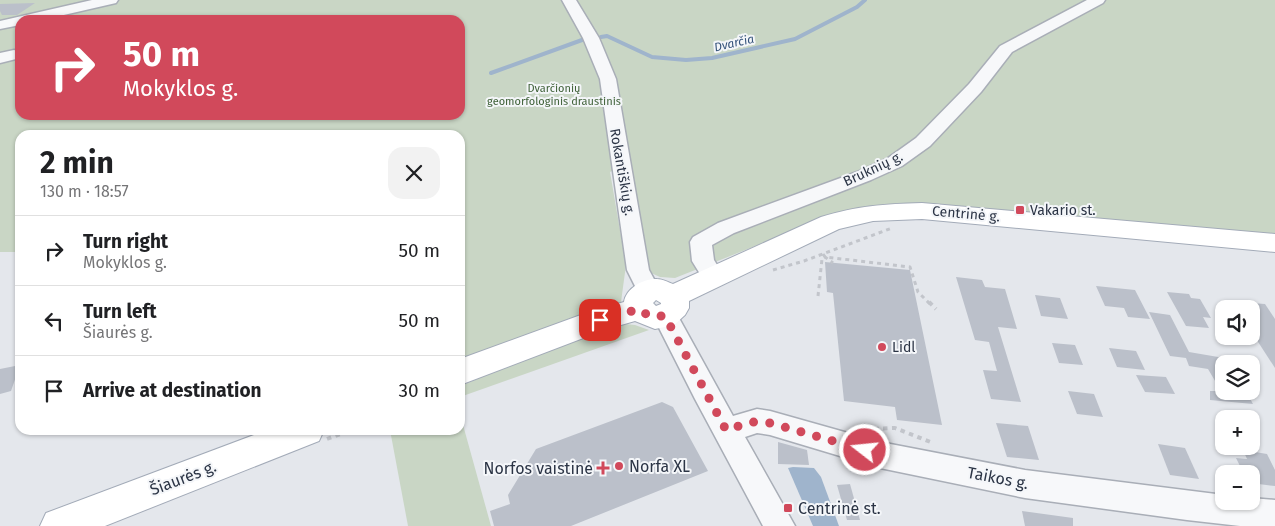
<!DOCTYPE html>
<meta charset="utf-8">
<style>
body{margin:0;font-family:"Fira Sans",sans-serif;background:#f2f2f2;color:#202124;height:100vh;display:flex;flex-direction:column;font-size:19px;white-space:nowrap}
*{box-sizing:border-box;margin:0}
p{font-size:16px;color:#757577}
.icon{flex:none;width:28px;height:28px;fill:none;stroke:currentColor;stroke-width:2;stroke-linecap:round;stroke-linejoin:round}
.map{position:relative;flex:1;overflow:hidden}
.details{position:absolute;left:15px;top:130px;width:450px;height:305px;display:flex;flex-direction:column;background:#fff;border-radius:15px;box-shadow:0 1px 4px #0004}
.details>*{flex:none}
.banner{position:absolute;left:15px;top:15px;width:450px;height:105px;border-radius:15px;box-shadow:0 1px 4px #0004;background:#d1495b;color:#fff;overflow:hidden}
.tools{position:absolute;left:1215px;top:300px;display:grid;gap:10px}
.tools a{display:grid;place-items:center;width:45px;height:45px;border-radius:10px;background:#fff;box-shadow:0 1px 4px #0004;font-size:25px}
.pin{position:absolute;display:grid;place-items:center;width:42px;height:42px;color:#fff;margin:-21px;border-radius:10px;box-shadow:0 2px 8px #0006}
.me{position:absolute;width:55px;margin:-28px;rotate:286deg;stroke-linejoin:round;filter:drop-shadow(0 0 4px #0008)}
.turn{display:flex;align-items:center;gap:18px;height:105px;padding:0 25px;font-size:22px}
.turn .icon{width:65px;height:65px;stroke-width:2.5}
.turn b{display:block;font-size:35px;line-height:42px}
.round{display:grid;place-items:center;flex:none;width:52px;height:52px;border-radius:15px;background:#f2f2f2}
.overview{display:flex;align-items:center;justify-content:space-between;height:85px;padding:0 25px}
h1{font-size:30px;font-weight:700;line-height:38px}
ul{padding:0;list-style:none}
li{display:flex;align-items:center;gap:15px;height:70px;padding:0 25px;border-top:1px solid #e0e0e0}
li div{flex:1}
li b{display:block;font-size:19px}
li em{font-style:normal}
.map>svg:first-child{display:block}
.green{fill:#c9d6c5;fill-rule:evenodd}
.water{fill:#9fb4cc}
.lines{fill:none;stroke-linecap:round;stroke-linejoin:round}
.stream{stroke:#9fb4cc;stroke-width:4}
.building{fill:#bbc0ca}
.minor-casing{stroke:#a9aeb7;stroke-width:3}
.major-casing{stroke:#a3abb8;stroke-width:2}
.path-far1{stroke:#c2c5cb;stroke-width:3;stroke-dasharray:4 4;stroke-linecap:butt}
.path{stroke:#c2c5cb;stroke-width:4;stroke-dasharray:4.5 4.5;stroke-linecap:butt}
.minor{fill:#f7f8fa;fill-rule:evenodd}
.major{fill:#fff;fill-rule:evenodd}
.route{stroke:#d1495b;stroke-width:9;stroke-dasharray:0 16.2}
.poi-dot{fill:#d1495b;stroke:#f4f6f9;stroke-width:2}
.labels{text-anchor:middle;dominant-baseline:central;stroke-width:4;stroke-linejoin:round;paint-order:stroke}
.far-park-label{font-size:11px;fill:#3f6138;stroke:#f4f6f9}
.far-water-label{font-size:12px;font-style:italic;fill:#34527a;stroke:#f4f6f9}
.street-label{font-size:14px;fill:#2b3445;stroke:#f4f6f9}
.poi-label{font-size:14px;fill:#2b3445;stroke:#f4f6f9;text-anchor:start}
.near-poi-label{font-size:16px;fill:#2b3445;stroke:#f4f6f9;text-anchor:start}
.near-street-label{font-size:16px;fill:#2b3445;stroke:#f4f6f9}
</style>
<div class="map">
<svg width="1275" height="526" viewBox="0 0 1275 526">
<rect width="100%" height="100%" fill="#e4e7ec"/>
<!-- green -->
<g class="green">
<path d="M0,0H1275V238L925,205L803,227L675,278L660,277L649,272L625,164L610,172L626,265L621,302L460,364V135H20V252H0ZM20,20H460V115H20Z"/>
<path d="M616,323L635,325L649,330L460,397V386Z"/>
<path d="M460,414L491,526H408L390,430H460Z"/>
</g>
<!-- water -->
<path class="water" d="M793,467L814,468L821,477L839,526H813L788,468Z"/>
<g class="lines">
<!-- stream -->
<g class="stream">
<path d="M601,37L607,36L652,57L686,60L712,58L795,39L857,7L865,0"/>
<path d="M491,73L582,40"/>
</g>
</g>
<!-- building -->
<g class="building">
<path d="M35,3L17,15H2L0,11V4Z"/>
<path d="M825,262L910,270L942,425L897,420L895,407L844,401L833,293L827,292Z"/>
<path d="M956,277L982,280L985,287L1005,289L1017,329L998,327L1021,402L991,399L983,370L997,371L989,342L975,340Z"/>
<path d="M1096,286L1135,290L1150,319L1128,317L1124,308L1105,306Z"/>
<path d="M1167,292L1189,294L1191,298L1200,299L1211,318L1203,317L1209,328L1186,326Z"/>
<path d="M1035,295L1060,298L1068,319L1041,316Z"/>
<path d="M1251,303L1265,304L1275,319V368L1251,331Z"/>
<path d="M1149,312L1170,315L1189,352L1224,358V391H1246L1253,404L1210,400V391H1221L1208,369L1189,366L1186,358L1170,356Z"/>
<path d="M1052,343L1075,345L1083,365L1059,363Z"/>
<path d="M1109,348L1136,351L1145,370L1117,367Z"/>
<path d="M20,365L11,391L0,394V369Z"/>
<path d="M1136,375L1166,377L1175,394L1145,392Z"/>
<path d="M1068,391L1094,394L1103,417L1077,414Z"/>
<path d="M662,402L673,407L708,471L571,526H494L490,511L510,504L508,495L536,449Z"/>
<path d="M996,423L1028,426L1039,460L1007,457Z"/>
<path d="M778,442L807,450L809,465L778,464Z"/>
<path d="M1158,444L1185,448L1199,479L1170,475Z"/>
<path d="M1243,450L1267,454L1275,470V486L1251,483V474H1244L1236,458L1247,459Z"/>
<path d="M850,484L860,520H847L837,485Z"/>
<path d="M1022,511L1073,518V526H1025Z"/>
</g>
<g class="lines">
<!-- minor casing -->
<g class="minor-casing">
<g id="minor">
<path d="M92,0H118L116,3L42,20H20V25L0,29V21Z"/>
<path d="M562,0H576L599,38L616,79L649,270L660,290L656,296L648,299L640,296L627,270L600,79L583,38Z"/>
<path d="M1087,0H1105L1103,3L1012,52L981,92L930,146L902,166L871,180L734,233L712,245L714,260L724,276L721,282L713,284L705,282L692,261L690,242L693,237L718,223L857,172L888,158L916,138L969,84L1000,46Z"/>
<path d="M14,50L20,52V58L0,63V53Z"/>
<path d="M665,307L674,309L733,416L757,409L770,411L880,442L1025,470L1224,495V501H1251V498L1275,500V526H1240L1187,520L1025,498L880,468L770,435L757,433L745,437L795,526H763L695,399L653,316L656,309Z"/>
</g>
</g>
<!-- major casing -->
<g class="major-casing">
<g id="major">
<path d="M922,203L1275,234V252L922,219L873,221L839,229L689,301V308L685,315L674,325L655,329L635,321L607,329L460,385V359L589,312L624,302C626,288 644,278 657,279C662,279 668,282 673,284L821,217C857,206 884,204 922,203ZM656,300L661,303V304L656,306L653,303Z"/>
<path d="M267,430H324L319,441L105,526H40L46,513Z"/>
</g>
</g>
<!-- path-far1 -->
<g class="path-far1">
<path d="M823,254L825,257L910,267L918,292L930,304"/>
<path d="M773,270L804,261L892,228"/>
<path d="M818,296L822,259L825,257L833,263"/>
</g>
<!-- path -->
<g class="path">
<path d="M929,302L936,309"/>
<path d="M865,429L895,428L933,443"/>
<path d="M327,439L351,430"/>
</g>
<!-- minor -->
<use href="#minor" class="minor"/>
<!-- major -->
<use href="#major" class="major"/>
</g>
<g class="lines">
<!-- route -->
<path class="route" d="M600,320L639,309L649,316H665L726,430L752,422L770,423L865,450"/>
</g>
<!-- markers -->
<g class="poi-dot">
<rect x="1015" y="205" width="10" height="10" rx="2.5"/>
<circle cx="882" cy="347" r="5"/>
<circle cx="619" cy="466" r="5"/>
<path d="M600.5 460.5h5v5h5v5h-5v5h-5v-5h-5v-5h5z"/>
<rect x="783" y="503" width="10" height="10" rx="2.5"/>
</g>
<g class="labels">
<!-- far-park labels -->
<g class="far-park-label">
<text x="554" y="88">Dvarčionių<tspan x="554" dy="13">geomorfologinis draustinis</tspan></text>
</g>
<!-- far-water labels -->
<g class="far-water-label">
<text transform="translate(734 43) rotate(-13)">Dvarčia</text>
</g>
<!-- street labels -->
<g class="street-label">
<text transform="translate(873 169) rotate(-25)">Bruknių g.</text>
<text transform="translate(622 172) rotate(80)">Rokantiškių g.</text>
<text transform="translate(966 214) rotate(5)">Centrinė g.</text>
</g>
<!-- poi labels -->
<g class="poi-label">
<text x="1030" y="210">Vakario st.</text>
<text x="892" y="347">Lidl</text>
</g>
<!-- near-poi labels -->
<g class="near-poi-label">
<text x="629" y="466">Norfa XL</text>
<text x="593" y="468" text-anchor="end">Norfos vaistinė</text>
<text x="798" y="508">Centrinė st.</text>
</g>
<!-- near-street labels -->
<g class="near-street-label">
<text transform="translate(183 478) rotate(-21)">Šiaurės g.</text>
<text transform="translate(998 478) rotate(11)">Taikos g.</text>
</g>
</g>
</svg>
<div class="tools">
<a><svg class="icon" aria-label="sound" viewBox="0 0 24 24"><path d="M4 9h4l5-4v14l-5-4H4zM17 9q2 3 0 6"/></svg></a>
<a><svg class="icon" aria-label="layers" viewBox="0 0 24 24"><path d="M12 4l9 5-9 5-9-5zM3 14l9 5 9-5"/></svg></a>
<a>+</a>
<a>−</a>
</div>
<div class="pin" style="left:600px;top:320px;background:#d93025"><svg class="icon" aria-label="arrive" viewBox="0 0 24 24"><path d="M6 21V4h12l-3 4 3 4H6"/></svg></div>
<svg class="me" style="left:865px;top:450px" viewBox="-20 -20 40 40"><circle r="17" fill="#d1495b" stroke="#fff" stroke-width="3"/><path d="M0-11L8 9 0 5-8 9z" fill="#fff"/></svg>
<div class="banner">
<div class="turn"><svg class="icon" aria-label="right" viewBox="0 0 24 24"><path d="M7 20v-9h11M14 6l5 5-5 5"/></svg><div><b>50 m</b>Mokyklos g.</div></div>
</div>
<section class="details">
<div class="overview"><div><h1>2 min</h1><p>130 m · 18:57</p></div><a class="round"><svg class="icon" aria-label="close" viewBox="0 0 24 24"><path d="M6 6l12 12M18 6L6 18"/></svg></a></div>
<ul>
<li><svg class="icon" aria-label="right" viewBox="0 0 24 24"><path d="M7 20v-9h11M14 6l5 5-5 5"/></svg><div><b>Turn right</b><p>Mokyklos g.</p></div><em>50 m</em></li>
<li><svg class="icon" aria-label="left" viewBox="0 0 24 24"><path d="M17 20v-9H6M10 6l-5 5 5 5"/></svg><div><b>Turn left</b><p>Šiaurės g.</p></div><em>50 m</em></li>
<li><svg class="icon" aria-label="arrive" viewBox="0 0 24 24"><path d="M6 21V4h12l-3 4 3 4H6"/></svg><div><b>Arrive at destination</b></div><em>30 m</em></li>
</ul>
</section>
</div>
